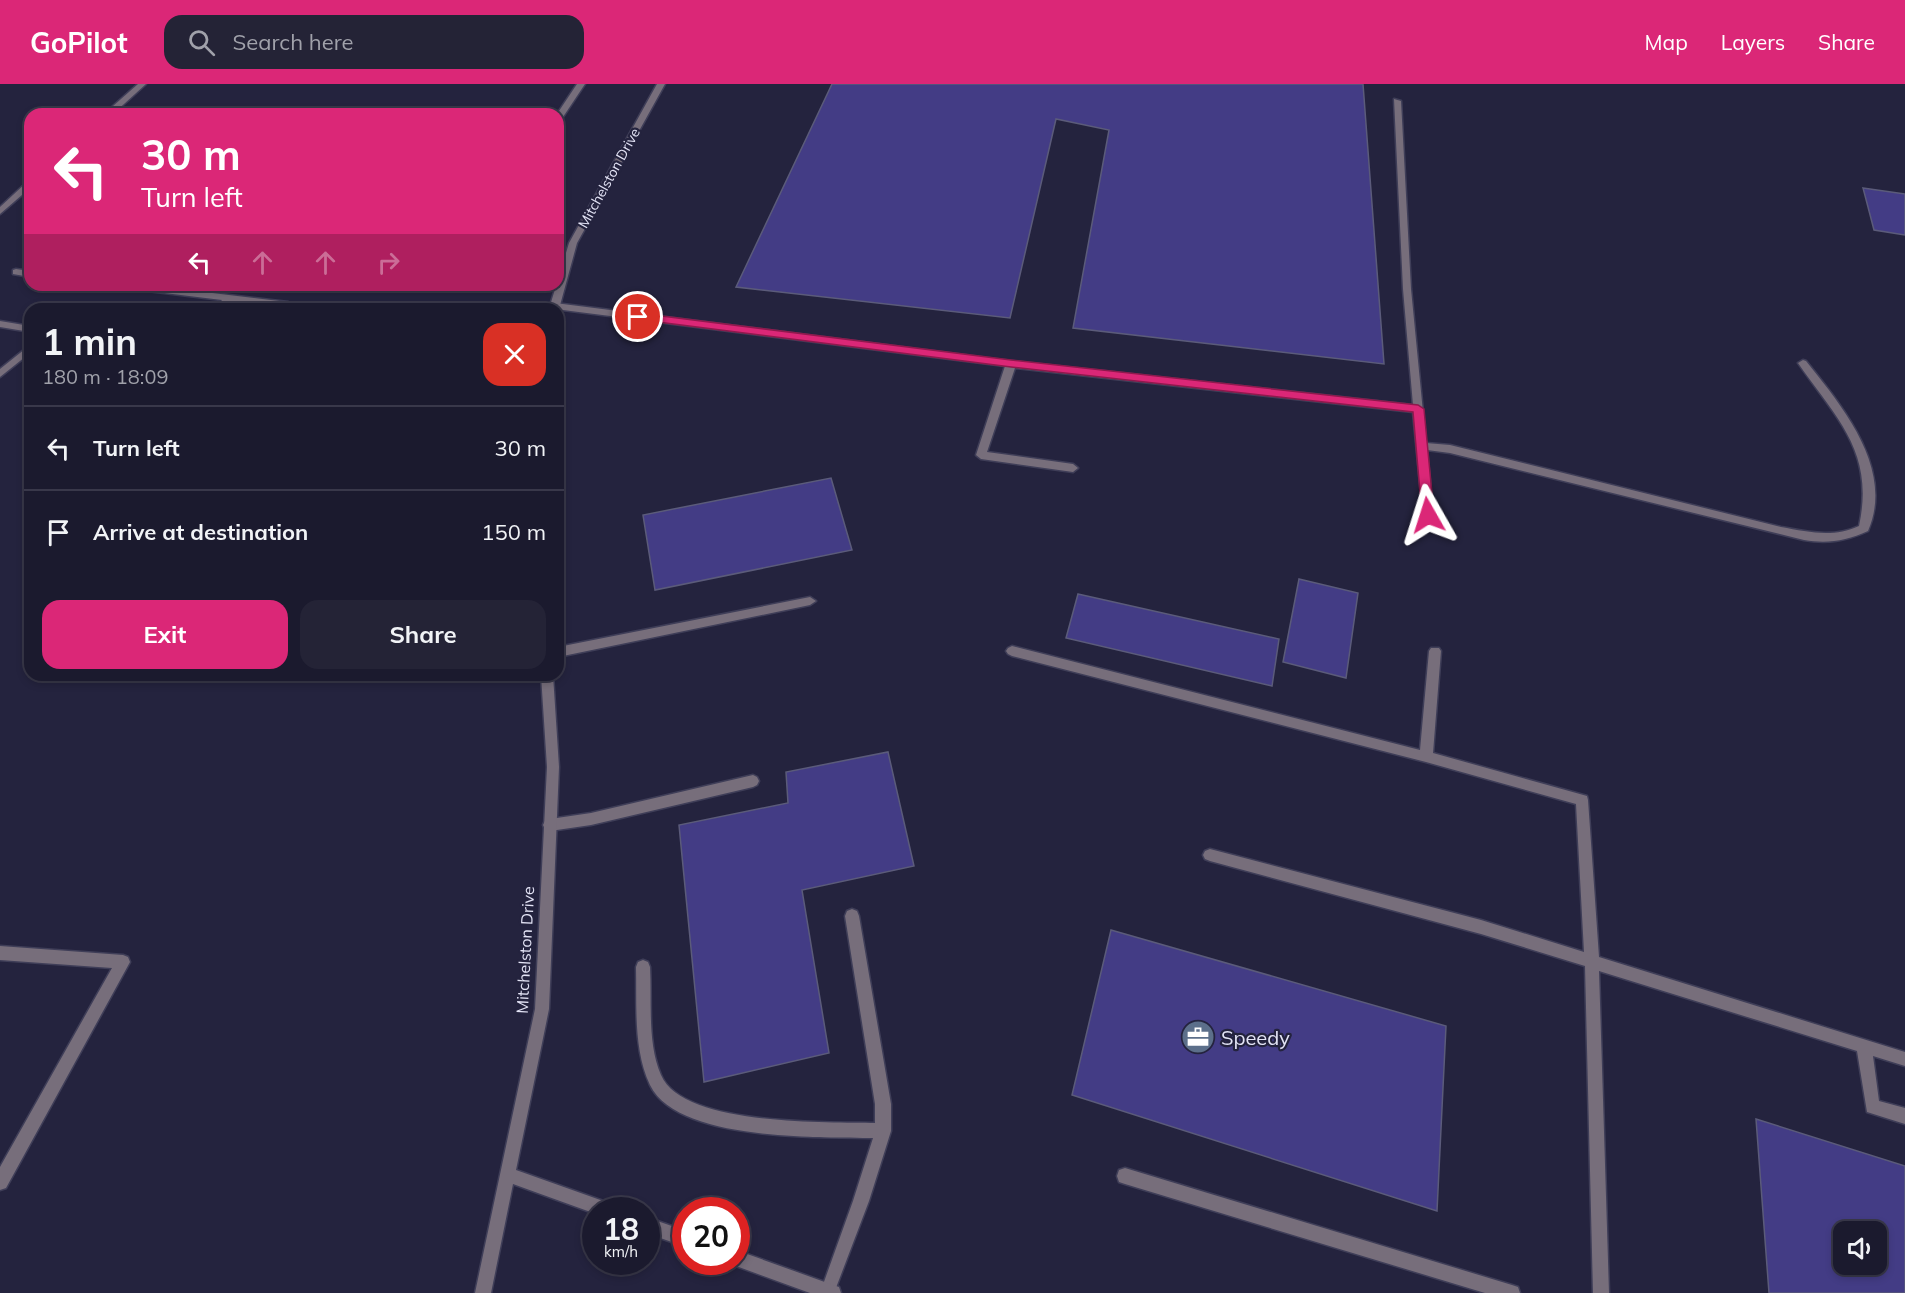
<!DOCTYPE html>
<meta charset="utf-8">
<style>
body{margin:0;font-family:Mulish,sans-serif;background:#242336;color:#f1f3f6;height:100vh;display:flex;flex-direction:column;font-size:22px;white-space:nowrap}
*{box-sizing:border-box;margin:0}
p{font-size:20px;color:#a0a1aa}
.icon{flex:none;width:33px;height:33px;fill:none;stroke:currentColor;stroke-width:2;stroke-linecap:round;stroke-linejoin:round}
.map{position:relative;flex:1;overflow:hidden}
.drawer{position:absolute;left:24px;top:219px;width:540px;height:378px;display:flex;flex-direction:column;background:#1b1a2e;border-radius:18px;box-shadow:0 3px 9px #0003,0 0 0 2px #39384a}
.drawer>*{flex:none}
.banner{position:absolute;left:24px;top:24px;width:540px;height:183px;border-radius:18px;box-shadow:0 3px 9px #0003,0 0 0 2px #39384a;background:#db2777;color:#fff;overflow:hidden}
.fabs{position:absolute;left:1833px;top:1137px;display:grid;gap:12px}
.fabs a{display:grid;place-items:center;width:54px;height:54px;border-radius:12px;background:#1b1a2e;box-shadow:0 3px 9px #0003,0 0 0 2px #39384a;font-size:30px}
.speed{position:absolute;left:582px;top:1113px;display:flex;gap:12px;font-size:30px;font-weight:700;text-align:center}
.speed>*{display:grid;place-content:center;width:78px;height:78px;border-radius:50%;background:#1b1a2e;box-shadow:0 3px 9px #0003,0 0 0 2px #39384a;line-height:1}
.speed small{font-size:15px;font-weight:400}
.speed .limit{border:9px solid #d22;background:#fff;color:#111}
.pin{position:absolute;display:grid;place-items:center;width:51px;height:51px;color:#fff;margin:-26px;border:3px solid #fff;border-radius:50%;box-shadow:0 2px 6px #0007}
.me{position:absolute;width:66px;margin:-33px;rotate:354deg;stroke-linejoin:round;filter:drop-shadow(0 0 4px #0008)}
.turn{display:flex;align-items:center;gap:21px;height:126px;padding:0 18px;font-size:27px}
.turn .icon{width:78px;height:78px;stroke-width:2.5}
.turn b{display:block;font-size:42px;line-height:51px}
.lanes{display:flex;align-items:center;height:57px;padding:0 18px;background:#0003;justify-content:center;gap:30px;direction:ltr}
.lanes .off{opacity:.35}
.round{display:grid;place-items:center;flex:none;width:63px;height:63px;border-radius:18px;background:#242336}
.overview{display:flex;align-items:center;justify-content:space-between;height:102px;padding:0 18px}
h1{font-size:36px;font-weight:700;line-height:45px}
.cta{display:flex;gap:12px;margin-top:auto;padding:12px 18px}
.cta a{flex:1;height:69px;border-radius:18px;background:#db2777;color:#fff;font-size:24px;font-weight:700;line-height:69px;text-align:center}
.cta a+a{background:#242336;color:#f1f3f6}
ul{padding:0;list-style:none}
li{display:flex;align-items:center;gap:18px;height:84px;padding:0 18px;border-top:2px solid #39384a}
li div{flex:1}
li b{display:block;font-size:22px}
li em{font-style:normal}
header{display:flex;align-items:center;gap:36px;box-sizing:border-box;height:84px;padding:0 30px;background:#db2777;color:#fff}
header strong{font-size:28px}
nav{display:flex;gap:33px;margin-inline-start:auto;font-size:21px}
.search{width:420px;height:54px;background:#242336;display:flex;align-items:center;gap:15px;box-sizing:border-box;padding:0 21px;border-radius:18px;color:#a0a1aa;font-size:22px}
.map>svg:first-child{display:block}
.building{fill:#433c85;stroke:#5b5b7a;stroke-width:1.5;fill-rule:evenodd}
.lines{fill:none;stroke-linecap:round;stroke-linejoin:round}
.lane-casing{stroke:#3f3e58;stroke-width:3}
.street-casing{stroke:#3f3e58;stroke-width:3}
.lane{fill:#776e7b;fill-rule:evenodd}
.street{fill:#776e7b;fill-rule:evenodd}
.route{fill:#db2777;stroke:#8e194d;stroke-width:1.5}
.labels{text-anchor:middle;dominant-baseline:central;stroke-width:4.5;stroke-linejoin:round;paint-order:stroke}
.far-street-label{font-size:14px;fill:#e4e4f6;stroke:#24233e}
.street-label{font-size:16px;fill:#e4e4f6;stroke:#24233e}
.near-poi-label{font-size:20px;fill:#e4e4f6;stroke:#24233e;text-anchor:start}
</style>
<header>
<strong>GoPilot</strong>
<div class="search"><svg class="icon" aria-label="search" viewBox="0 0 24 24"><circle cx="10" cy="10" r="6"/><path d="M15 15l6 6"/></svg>Search here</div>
<nav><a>Map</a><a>Layers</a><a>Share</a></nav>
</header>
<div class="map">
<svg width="1905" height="1209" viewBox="0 0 1905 1209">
<rect width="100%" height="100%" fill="#24233e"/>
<!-- building -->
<g class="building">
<path d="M832,0H1363L1384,280L1073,244L1109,46L1056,35L1010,234L736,203Z"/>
<path d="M1863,104L1905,110V151L1874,146Z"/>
<path d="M831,394L852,466L655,506L643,431Z"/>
<path d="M1299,495L1358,509L1346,594L1283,578Z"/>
<path d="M1078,510L1279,555L1272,602L1066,554Z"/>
<path d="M888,668L914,782L802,806L829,969L704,998L679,741L788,719L786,688Z"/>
<path d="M1111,846L1446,942L1437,1127L1072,1011Z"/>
<path d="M1756,1035L1905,1082V1209H1769ZM1844,1148H1876V1180H1844Z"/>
</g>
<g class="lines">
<!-- lane casing -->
<g class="lane-casing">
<g id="lane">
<path d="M138,0H146L113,30H104Z"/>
<path d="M577,0H585L561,36H558L557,30Z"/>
<path d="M1394,15L1401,17L1411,205L1426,359L1450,361L1781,443C1809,448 1833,454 1859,442C1875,368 1837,335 1798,279L1803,276L1806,277C1842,322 1895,385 1868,447C1846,457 1827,460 1804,456L1450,369L1427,366L1433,431L1428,435L1423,431L1413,328L1015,284L987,368L1073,380L1078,384L1073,388L981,375L976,371L1005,282L555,225L550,222L555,219L1011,277L1413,321L1403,205Z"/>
<path d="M27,98H30V104L0,130V123Z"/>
<path d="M16,185L30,187V193L13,190V186Z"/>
<path d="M119,201H146L288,218L293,221L288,224L231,217L224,225H214L222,216L123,204Z"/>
<path d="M30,261V269L0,293V285Z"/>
<path d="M810,513L816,517L810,521L558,573V563Z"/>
<path d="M1012,562L1420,666L1429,567L1431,564H1439L1441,567L1433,669L1587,712L1588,716L1599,873L1905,968V982L1873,972L1879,1017L1905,1024V1040L1867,1028L1857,967L1599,887L1609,1209H1593L1585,882L1481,850L1210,777L1205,775L1203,771L1205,767L1210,765L1481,836L1584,868L1576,720L1426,678L1012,572L1008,570L1006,567L1008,564Z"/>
<path d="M753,691L757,693L759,697L757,701L753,703L591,741L550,747L545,745L543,741L545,737L550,735L591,729Z"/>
<path d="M852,825L857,827L859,832L891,1020V1047L869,1117L834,1209H820L853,1117L873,1054C818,1053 677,1057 650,1001C633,965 637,921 636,883L638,878L643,876L648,878L650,883C652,918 647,959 661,991C682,1042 827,1038 875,1039V1020L845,832L847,827Z"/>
<path d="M0,862L123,871L128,873L130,878L6,1104L0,1106V1083L112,884L0,876Z"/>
<path d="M1125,1084L1512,1201L1518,1203L1520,1209H1485L1125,1100L1119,1098L1117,1092L1119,1086Z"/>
</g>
</g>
<!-- street casing -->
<g class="street-casing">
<g id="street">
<path d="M657,0H665L577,159L559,225H549L569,159Z"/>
<path d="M0,237L30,242V248L0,243Z"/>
<path d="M541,591H553L559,683L549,925L516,1086L606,1118L612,1120L614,1126H596V1130L513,1100L491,1209H475L535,925L547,683Z"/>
<path d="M646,1133L686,1147V1163L646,1149Z"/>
<path d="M736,1166L833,1201L839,1203L841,1209H810L736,1182L729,1178H736Z"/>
</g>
</g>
<!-- lane -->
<use href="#lane" class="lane"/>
<!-- street -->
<use href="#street" class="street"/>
</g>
<!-- route -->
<path class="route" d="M638,229L1011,276L1418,321L1424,325L1434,431L1428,435L1422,431L1413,328L1011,283L634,235L632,233Z"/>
<!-- icons -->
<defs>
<g id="office-disc" transform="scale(1.725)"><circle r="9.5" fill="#5c6f8a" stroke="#24233e"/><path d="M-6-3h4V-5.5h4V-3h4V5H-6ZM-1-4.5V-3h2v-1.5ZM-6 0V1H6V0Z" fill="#fff"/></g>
</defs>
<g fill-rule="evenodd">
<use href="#office-disc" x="1198" y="953"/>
</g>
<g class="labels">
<!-- far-street labels -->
<g class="far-street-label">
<text transform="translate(609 94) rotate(-61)">Mitchelston Drive</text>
</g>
<!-- street labels -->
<g class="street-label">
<text transform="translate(525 866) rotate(-87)">Mitchelston Drive</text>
</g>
<!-- near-poi labels -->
<g class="near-poi-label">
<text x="1221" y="953">Speedy</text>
</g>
</g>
</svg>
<div class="fabs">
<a><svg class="icon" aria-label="sound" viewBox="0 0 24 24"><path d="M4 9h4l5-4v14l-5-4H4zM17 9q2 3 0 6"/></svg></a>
</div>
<div class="speed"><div>18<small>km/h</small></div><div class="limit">20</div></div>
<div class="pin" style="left:638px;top:233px;background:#d93025"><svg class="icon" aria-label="arrive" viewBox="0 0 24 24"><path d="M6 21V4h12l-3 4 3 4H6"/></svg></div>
<svg class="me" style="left:1428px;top:431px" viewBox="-20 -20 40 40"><path d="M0-17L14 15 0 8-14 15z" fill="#db2777" stroke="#fff" stroke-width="4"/></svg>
<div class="banner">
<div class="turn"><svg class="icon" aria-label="left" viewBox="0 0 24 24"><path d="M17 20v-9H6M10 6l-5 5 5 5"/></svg><div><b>30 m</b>Turn left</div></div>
<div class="lanes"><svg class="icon" aria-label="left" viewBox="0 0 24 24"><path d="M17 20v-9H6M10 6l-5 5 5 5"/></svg><svg class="icon off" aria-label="ahead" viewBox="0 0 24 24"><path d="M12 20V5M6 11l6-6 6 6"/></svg><svg class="icon off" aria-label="ahead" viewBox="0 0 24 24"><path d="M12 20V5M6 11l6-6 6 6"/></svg><svg class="icon off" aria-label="right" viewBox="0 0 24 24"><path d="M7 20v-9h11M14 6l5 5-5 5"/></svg></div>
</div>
<section class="drawer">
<div class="overview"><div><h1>1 min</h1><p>180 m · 18:09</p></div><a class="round" style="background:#d93025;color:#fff"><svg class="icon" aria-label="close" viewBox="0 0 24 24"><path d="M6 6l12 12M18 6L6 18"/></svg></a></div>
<ul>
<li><svg class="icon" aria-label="left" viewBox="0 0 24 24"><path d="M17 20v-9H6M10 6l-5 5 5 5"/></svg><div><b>Turn left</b></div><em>30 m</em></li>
<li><svg class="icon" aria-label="arrive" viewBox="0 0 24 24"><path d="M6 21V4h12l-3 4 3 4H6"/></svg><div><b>Arrive at destination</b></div><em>150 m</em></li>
</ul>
<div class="cta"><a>Exit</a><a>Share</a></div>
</section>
</div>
